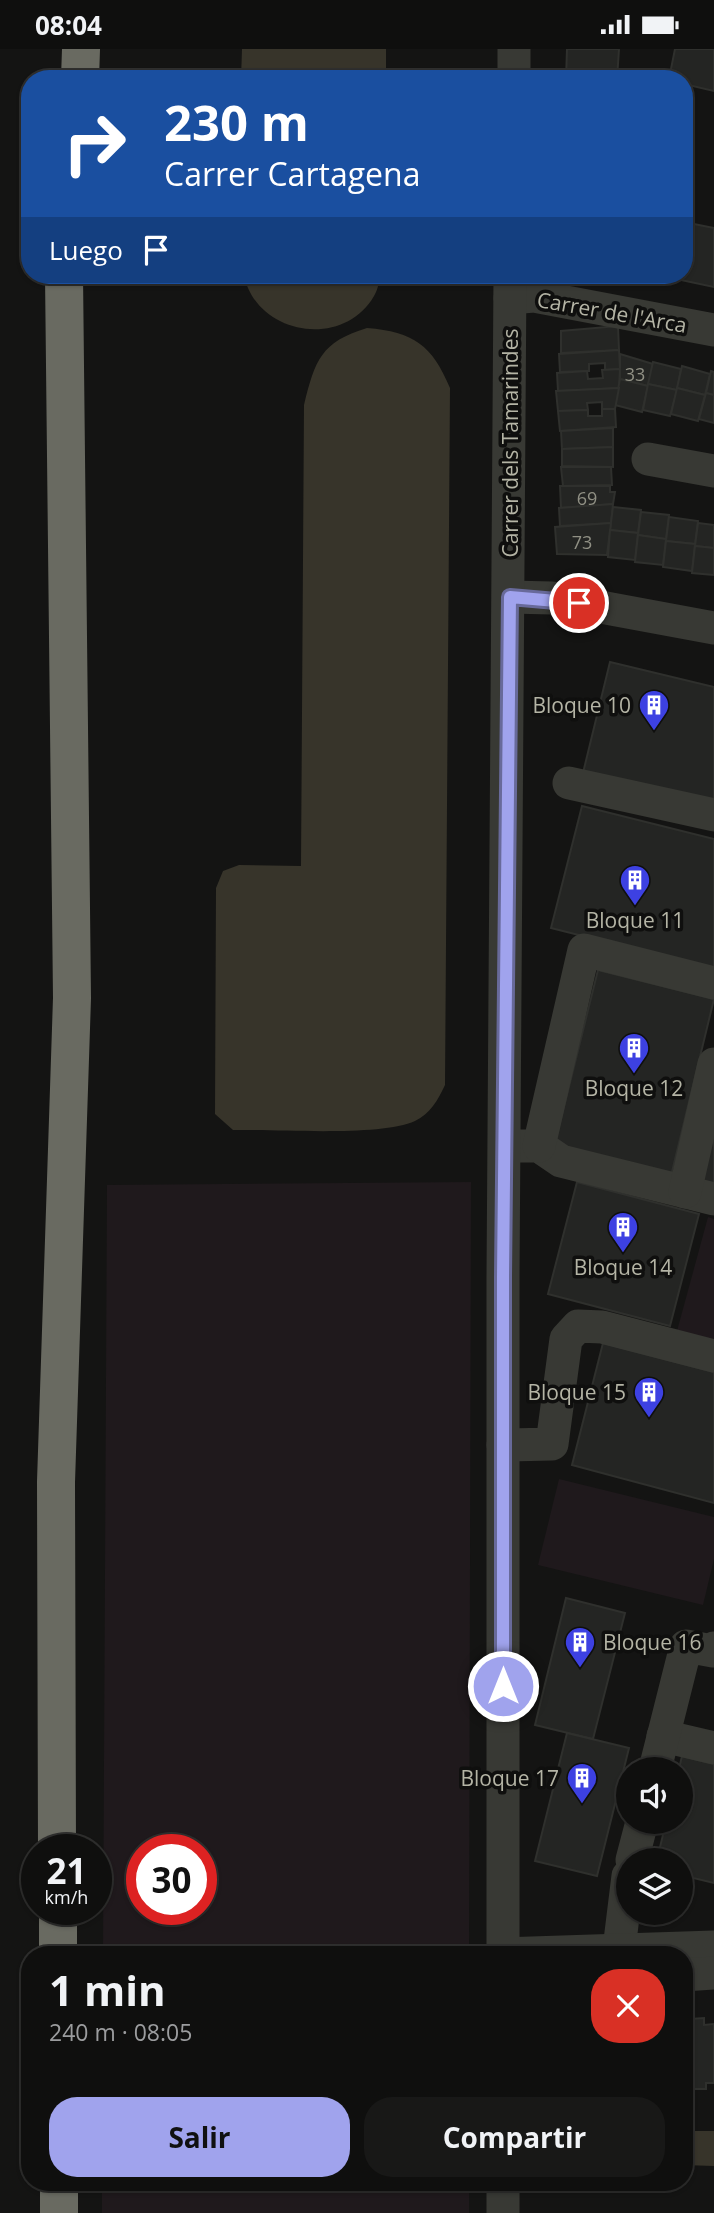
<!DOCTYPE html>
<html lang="es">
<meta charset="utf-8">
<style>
body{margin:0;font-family:"Open Sans",sans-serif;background:#181817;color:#f1f3f6;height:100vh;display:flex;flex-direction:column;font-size:26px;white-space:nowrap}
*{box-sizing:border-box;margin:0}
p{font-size:23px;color:#9b9c9e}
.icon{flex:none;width:38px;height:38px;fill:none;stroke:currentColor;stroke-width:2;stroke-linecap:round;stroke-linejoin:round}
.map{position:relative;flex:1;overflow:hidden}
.panel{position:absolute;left:21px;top:1897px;width:672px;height:245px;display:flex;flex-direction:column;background:#0f0f0e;border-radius:28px;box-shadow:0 2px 5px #0004,0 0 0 2px #2f2f2e}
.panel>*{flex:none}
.hud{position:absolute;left:21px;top:21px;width:672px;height:214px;border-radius:28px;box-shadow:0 2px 5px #0004,0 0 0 2px #2f2f2e;background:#1a4fa0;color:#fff;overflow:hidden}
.controls{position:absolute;left:616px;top:1708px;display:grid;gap:14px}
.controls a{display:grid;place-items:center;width:77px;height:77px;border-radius:50%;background:#0f0f0e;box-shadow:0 2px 5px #0004,0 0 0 2px #2f2f2e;font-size:35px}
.speed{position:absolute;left:21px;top:1785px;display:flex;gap:14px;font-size:35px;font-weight:700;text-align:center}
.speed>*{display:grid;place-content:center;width:91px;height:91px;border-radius:50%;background:#0f0f0e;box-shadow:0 2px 5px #0004,0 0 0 2px #2f2f2e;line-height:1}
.speed small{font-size:18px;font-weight:400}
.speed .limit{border:10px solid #d22;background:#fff;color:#111}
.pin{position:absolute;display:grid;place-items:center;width:60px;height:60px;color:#fff;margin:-30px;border:4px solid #fff;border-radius:50%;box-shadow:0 2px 7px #0007}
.me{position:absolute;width:77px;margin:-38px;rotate:0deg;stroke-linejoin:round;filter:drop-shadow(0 0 5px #0008)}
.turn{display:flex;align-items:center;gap:24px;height:147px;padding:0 28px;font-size:32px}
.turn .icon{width:91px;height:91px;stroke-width:2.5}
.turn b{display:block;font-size:49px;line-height:60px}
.then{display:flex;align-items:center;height:66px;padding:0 28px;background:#0003;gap:14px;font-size:26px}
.round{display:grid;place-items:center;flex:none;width:74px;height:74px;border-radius:28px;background:#181817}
.headline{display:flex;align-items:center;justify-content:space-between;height:119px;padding:0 28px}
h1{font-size:42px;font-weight:700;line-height:52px}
.action{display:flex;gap:14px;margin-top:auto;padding:14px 28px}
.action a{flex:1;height:80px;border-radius:28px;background:#a0a3ed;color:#111;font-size:28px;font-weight:700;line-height:80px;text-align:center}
.action a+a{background:#181817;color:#f1f3f6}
.status{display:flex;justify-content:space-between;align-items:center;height:49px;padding:0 35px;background:#0f0f0e;direction:ltr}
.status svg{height:19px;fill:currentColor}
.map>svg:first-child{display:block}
.green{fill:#1f191c;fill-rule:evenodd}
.water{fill:#37342a}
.building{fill:#242523;stroke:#2f302d;stroke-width:2}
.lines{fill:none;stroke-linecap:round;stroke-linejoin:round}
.street{stroke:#383934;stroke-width:33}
.highway{stroke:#696a61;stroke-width:38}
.route-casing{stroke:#686a9a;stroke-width:18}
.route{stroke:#a0a3ed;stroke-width:12}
.labels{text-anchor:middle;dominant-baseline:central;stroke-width:7;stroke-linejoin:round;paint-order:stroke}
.number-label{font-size:18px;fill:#909084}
.street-label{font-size:21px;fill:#b4b4a5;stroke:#0f0f0e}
.poi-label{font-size:21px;fill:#b4b4a5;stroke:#0f0f0e;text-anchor:end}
</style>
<div class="status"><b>08:04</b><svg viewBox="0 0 49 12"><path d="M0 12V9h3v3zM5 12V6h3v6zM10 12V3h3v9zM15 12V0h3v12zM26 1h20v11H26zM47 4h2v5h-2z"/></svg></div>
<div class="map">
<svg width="714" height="2164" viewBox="0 0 714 2164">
<rect width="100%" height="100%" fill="#141413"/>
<!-- green -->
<g class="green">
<path d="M471,1133L469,1906H103L107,1136ZM142,1801H201V1860H142Z"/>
<path d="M708,1168L714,1170V1292L677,1282Z"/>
<path d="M559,1430L714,1468V1510L703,1556L538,1516Z"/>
<rect x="102" y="2133" width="367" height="31"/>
</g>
<!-- water -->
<g class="water">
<path d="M242,0H386V30H241Z"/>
<path d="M244,226H381C379,232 378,241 374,247C343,301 256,286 244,226Z"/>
<path d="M367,279C414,283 432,296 450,339L445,1036C438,1051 430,1065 415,1072C381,1088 275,1080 233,1081L215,1065L216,839L223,822L239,816L301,817L304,356C315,311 321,293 367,279Z"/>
<path d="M684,2082H714V2117L684,2116Z"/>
</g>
<!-- building -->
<g class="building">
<path d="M567,0H619L617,30H566Z"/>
<path d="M675,0H714V42L684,35V30H669Z"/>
<path d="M684,173L714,179V238L667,228L684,226Z"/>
<path d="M618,277L619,301L561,304V282Z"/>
<path d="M619,301L620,320L605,321V314L589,315V322L560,323L559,305Z"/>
<path d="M620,305L653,315L648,337L620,330Z"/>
<path d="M653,313L681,320L677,341L648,335Z"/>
<path d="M682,317L710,325L705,346L677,339Z"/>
<path d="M620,320L619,339L558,342L557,324L587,322L588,330L603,329L602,321Z"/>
<path d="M711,322L714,323V346L706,344Z"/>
<path d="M620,330L648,337L642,363L615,356Z"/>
<path d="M648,335L677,341L670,367L643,361Z"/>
<path d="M619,339L615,360H602V353L587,354L588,361L558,362L556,342Z"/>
<path d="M677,339L705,346L698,372L671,365Z"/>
<path d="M706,344L714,346V374L699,370Z"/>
<path d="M602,360H615L616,378L560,382L558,362L588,361V367H602Z"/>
<path d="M613,379V398L562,400L561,382Z"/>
<path d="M613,398V418L562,417V400Z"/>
<path d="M561,418H611L612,436L563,437Z"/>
<path d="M560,437H610V443H615L613,455L561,459Z"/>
<path d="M613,455L611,474L560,477L559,459Z"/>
<path d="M613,458L641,461L638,484L610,481Z"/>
<path d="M641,463L669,466L666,490L638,486Z"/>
<path d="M669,468L698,472L695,495L666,492Z"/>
<path d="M611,474L607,506L557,505L555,478Z"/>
<path d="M698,474L714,476V499L695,497Z"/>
<path d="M610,481L638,484L635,511L608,508Z"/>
<path d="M638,486L666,490L663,516L635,513Z"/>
<path d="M666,492L695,495L692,522L663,518Z"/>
<path d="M695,497L714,499V526L692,524Z"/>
<path d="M610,613L714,638V759L582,728Z"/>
<path d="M582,757L714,790V920L551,879Z"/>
<path d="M598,921L714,950L671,1127L554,1098Z"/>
<path d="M714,1072V1139L698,1135Z"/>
<path d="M577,1133L699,1165L670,1277L548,1245Z"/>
<path d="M603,1294L714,1323V1454L572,1416Z"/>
<path d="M566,1549L625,1564L593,1690L535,1676Z"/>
<path d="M567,1684L629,1699L597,1827L535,1812Z"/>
<path d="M682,1707L714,1715V1834L681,1826V1811H657L666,1773H681L679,1720Z"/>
<path d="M704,1969V1976L714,1975V2034H706V2040H692L691,2021H685L684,1990H689L690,1970Z"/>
</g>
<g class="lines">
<!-- street -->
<g class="street">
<path d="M514,30V0"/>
<path d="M510,249L534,247L714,281"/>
<path d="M648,410L714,422"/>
<path d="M510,548L552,549L714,579"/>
<path d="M569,734L714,766"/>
<path d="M516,1097H539L561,1112L714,1150"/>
<path d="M539,1097L584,901L714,934"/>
<path d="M685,1143L714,1015"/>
<path d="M503,1396L552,1395L566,1290L578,1277L602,1278L714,1307"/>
<path d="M663,1687L714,1699"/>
<path d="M655,1720L686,1597L713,1602L714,1599"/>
<path d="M632,1811L642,1773"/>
<path d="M619,1900L628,1827"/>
<path d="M503,1905L714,1898"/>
<path d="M503,1906V1228L510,226"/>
<path d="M684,1926L714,1924"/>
<path d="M503,2164V2133"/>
</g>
<!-- highway -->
<g class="highway">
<path d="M80,30L81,0"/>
<path d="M57,1801L56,1433L72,949L64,226"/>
<path d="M58,1860V1906"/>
<path d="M59,2133V2164"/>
</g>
</g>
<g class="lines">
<!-- route casing -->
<g class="route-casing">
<path id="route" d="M503,1637V1228L510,548L579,554"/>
</g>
<!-- route -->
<use href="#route" class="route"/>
</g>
<!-- icons -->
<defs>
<g id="building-pin" transform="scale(1.575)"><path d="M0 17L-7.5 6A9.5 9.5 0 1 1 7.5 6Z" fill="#3d41e2" stroke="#0f0f0e"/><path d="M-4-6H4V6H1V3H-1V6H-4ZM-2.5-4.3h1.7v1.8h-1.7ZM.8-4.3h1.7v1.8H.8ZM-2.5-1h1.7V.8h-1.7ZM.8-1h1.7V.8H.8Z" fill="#fff"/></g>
</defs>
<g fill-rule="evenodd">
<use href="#building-pin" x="654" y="656"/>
<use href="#building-pin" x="635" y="831"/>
<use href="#building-pin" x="634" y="999"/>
<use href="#building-pin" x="623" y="1178"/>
<use href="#building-pin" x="649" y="1343"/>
<use href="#building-pin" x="580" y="1593"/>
<use href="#building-pin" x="582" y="1729"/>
</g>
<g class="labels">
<!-- number labels -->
<g class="number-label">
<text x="635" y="325">33</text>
<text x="587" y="449">69</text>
<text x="582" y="493">73</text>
</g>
<!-- street labels -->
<g class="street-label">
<text transform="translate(612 263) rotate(10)">Carrer de l'Arca</text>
<text transform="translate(510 394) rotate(-90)">Carrer dels Tamarindes</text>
</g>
<!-- poi labels -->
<g class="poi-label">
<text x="631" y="656">Bloque 10</text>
<text x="635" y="871" text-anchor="middle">Bloque 11</text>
<text x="634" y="1039" text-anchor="middle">Bloque 12</text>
<text x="623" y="1218" text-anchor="middle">Bloque 14</text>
<text x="626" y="1343">Bloque 15</text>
<text x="603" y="1593" text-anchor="start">Bloque 16</text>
<text x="559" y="1729">Bloque 17</text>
</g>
</g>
</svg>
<div class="controls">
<a><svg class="icon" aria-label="sound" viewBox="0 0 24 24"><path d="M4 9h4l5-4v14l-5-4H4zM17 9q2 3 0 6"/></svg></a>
<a><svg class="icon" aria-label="layers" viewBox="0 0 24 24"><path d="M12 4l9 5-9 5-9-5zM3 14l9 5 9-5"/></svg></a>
</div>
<div class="speed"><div>21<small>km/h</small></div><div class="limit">30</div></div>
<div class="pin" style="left:579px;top:554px;background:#d93025"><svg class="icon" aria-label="arrive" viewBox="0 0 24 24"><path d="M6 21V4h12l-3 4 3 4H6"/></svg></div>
<svg class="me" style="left:503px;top:1637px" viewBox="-20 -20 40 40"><circle r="17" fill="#a0a3ed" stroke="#fff" stroke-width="3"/><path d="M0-11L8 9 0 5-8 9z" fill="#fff"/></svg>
<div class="hud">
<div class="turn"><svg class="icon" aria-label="right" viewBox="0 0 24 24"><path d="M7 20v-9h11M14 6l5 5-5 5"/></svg><div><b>230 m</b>Carrer Cartagena</div></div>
<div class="then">Luego<svg class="icon" aria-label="arrive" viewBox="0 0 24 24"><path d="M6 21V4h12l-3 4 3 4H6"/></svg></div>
</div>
<section class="panel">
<div class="headline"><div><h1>1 min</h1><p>240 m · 08:05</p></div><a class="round" style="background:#d93025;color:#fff"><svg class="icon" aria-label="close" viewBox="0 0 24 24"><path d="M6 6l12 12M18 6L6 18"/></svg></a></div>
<div class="action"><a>Salir</a><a>Compartir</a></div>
</section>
</div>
